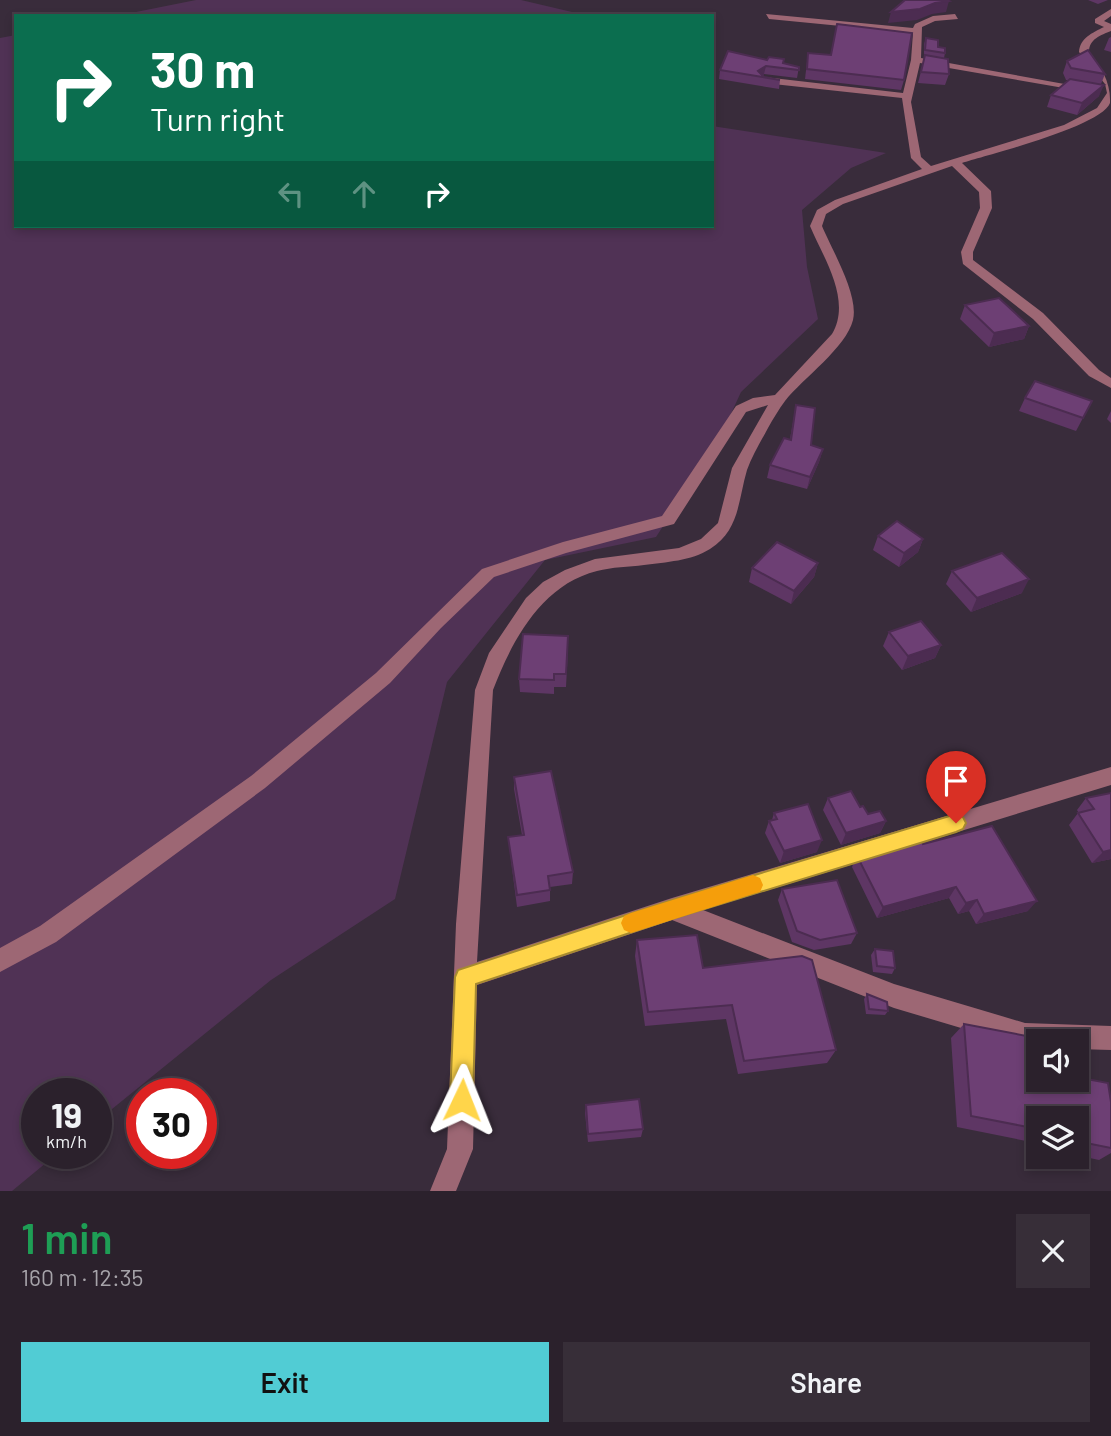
<!DOCTYPE html>
<meta charset="utf-8">
<style>
body{margin:0;font-family:Barlow,sans-serif;background:#372e38;color:#f1f3f6;height:100vh;display:flex;flex-direction:column;font-size:26px;white-space:nowrap}
*{box-sizing:border-box;margin:0}
p{font-size:23px;color:#a6a3a9}
.icon{flex:none;width:38px;height:38px;fill:none;stroke:currentColor;stroke-width:2;stroke-linecap:round;stroke-linejoin:round}
.map{position:relative;height:1191px;overflow:hidden}
.side{display:flex;flex-direction:column;background:#2b212c;flex:1}
.side>*{flex:none}
.banner{position:absolute;left:14px;top:14px;width:700px;height:214px;border-radius:0px;box-shadow:0 4px 10px #0003,0 0 0 2px #473e48;background:#0b6e4f;color:#fff;overflow:hidden}
.buttons{position:absolute;left:1026px;top:1029px;display:grid;gap:14px}
.buttons a{display:grid;place-items:center;width:63px;height:63px;border-radius:0px;background:#2b212c;box-shadow:0 4px 10px #0003,0 0 0 2px #473e48;font-size:35px}
.speed{position:absolute;left:21px;top:1078px;display:flex;gap:14px;font-size:35px;font-weight:700;text-align:center}
.speed>*{display:grid;place-content:center;width:91px;height:91px;border-radius:50%;background:#2b212c;box-shadow:0 4px 10px #0003,0 0 0 2px #473e48;line-height:1}
.speed small{font-size:18px;font-weight:400}
.speed .limit{border:10px solid #d22;background:#fff;color:#111}
.pin{position:absolute;display:grid;place-items:center;width:60px;height:60px;color:#fff;margin:-72px -30px;border-radius:50% 50% 50% 0;rotate:-45deg;box-shadow:0 0 7px #0007}
.pin .icon{rotate:45deg}
.me{position:absolute;width:77px;margin:-38px;rotate:2deg;stroke-linejoin:round;filter:drop-shadow(0 0 5px #0008)}
.turn{display:flex;align-items:center;gap:24px;height:147px;padding:0 21px;font-size:32px}
.turn .icon{width:91px;height:91px;stroke-width:2.5}
.turn b{display:block;font-size:49px;line-height:60px}
.lanes{display:flex;align-items:center;height:66px;padding:0 21px;background:#0003;justify-content:center;gap:35px;direction:ltr}
.lanes .off{opacity:.35}
.round{display:grid;place-items:center;flex:none;width:74px;height:74px;border-radius:0px;background:#372e38}
.headline{display:flex;align-items:center;justify-content:space-between;height:119px;padding:0 21px}
h1{font-size:42px;font-weight:600;line-height:52px;color:#1e9e55}
.cta{display:flex;gap:14px;margin-top:auto;padding:14px 21px}
.cta a{flex:1;height:80px;border-radius:0px;background:#51ccd4;color:#111;font-size:28px;font-weight:600;line-height:80px;text-align:center}
.cta a+a{background:#372e38;color:#f1f3f6}
.map>svg:first-child{display:block}
.green{fill:#503255}
.lines{fill:none;stroke-linecap:round;stroke-linejoin:round}
.minor{fill:#9d6774;fill-rule:evenodd}
.wall{fill:#5e3664}
.shaded-wall{fill:#4c2c51}
.building{fill:#6d3f74;stroke:#4c2c51;stroke-width:2}
.route{fill:#ffd54a;stroke:#a68a30;stroke-width:2}
.slow{fill:#f59e0b}
</style>
<div class="map">
<svg width="1111" height="1191" viewBox="0 0 1111 1191">
<rect width="100%" height="100%" fill="#392c3b"/>
<!-- green -->
<g class="green">
<path d="M196,0H521L589,16H116Z"/>
<path d="M16,35V226H712V126L886,153L851,168L802,210L807,267L818,319L741,392L718,442L656,537L545,560L447,682L395,899L271,980L96,1122V1094H37V1153H58L12,1191H0V38Z"/>
</g>
<g class="lines">
<!-- minor -->
<path class="minor" d="M1111,9V16L1104,21L1111,24V31C1101,35 1089,39 1089,52C1101,67 1111,82 1110,103C1102,126 988,155 962,163L991,191L992,208L973,252V260L1043,313L1099,370L1111,378V388L1089,376L1033,319L963,264L961,252L980,208L979,192L952,166L843,204L826,214L822,226C832,250 859,295 853,320C846,348 803,378 785,401C779,409 773,419 768,428C761,441 752,456 747,470C738,500 740,530 710,549C691,561 666,562 644,565C629,567 612,567 597,571C541,585 512,641 493,690L477,962L672,898L1111,767V785L703,910L894,984L1025,1023L1111,1026V1050L1076,1049V1041H1038V1048L1025,1047L894,1008L672,920L477,985L473,1149L456,1191H430L447,1149L456,924L475,690L489,653L526,598L543,582L565,570L595,559L679,548L701,539L718,523L732,468L768,405L746,412L674,524L566,553L494,577L441,628L390,683L265,788L56,942L0,972V948L40,926L251,776L376,673L482,569L563,542L662,516L736,406L753,398L775,395L832,334C852,300 824,259 810,226L817,210L835,200L922,169L911,158L902,98L764,83L759,80L764,77L903,93L911,60L913,33L769,19L766,14L913,28L915,24L933,16L955,14L958,19L935,21L922,27L921,58L1092,89L1087,92L920,63L911,102L921,157L931,166L1064,125L1097,108L1107,93L1105,84L1079,52C1080,38 1092,33 1104,27L1095,23V19Z"/>
</g>
<!-- wall -->
<g class="wall">
<path d="M1088,0H1108L1098,4Z"/>
<path d="M1111,37V52L1104,50L1109,38Z"/>
<path d="M926,38L945,53L944,58L949,74L945,85L918,83L925,56H924V44Z"/>
<path d="M808,53L831,55L904,80L901,90L805,79Z"/>
<path d="M1067,61L1105,74L1101,84L1099,96L1077,115L1047,107L1051,95L1069,80H1066L1063,73Z"/>
<path d="M783,63L799,67L797,78L764,74L763,75L764,77L780,80L779,89L719,79L720,70Z"/>
<path d="M965,305L1029,326L1024,339L989,347L960,319Z"/>
<path d="M1025,398L1092,401L1076,431L1019,411Z"/>
<path d="M796,405L811,445L823,449L819,462L807,489L767,478L770,465L790,439Z"/>
<path d="M1111,411V423L1107,419Z"/>
<path d="M878,536L923,539L918,552L899,567L873,550Z"/>
<path d="M818,563L814,577L791,604L749,582L752,568Z"/>
<path d="M952,571L1022,593L971,612L946,584Z"/>
<path d="M889,632L941,645L935,658L902,670L883,646Z"/>
<path d="M568,649L566,687H554V694L520,692L519,679Z"/>
<path d="M514,777L573,872L572,884L550,887V901L517,907L508,837L522,835L514,789Z"/>
<path d="M1111,793V859L1092,863L1069,825L1078,813L1084,822L1077,810L1086,798Z"/>
<path d="M828,798L860,807L868,814L886,821L880,833L841,845L823,810Z"/>
<path d="M774,813L817,852L780,863L765,833L769,821L772,820Z"/>
<path d="M923,844L1028,911L976,924L969,911L958,914L949,898L877,918L852,867L857,856Z"/>
<path d="M782,889L857,933L851,944L814,950L792,942L778,900Z"/>
<path d="M637,940L703,968L836,1050L827,1063L738,1074L726,1019L645,1026L635,956Z"/>
<path d="M875,949L895,968L892,974L873,972L871,955Z"/>
<path d="M867,994L888,1011L885,1015L866,1014L864,999Z"/>
<path d="M964,1024L1036,1070L1111,1102V1153L1099,1160L1076,1155V1118H1038V1148L1036,1143L957,1127L951,1038Z"/>
<path d="M586,1105L643,1129L641,1137L588,1142L585,1113Z"/>
</g>
<!-- shaded-wall -->
<g class="shaded-wall">
<path d="M949,1L946,12L932,14L917,20L888,23L891,12L935,3Z"/>
<path d="M766,66L764,74L760,77L758,71Z"/>
<path d="M1104,85L1099,96L1077,115L1082,103Z"/>
<path d="M1029,326L1024,339L989,347L994,333Z"/>
<path d="M823,449L819,462L807,489L810,477Z"/>
<path d="M923,539L918,552L899,567L904,553Z"/>
<path d="M818,563L814,577L791,604L794,591Z"/>
<path d="M1029,579L1022,593L971,612L977,598Z"/>
<path d="M941,645L935,658L902,670L908,656Z"/>
<path d="M886,821L880,833L841,845L846,833Z"/>
<path d="M822,840L817,852L780,863L784,851Z"/>
<path d="M1111,850V859L1092,863L1103,852Z"/>
<path d="M956,887L949,898L877,918L883,907Z"/>
<path d="M977,900L969,911L958,914L966,903Z"/>
<path d="M1037,901L1028,911L976,924L984,914Z"/>
</g>
<!-- building -->
<g class="building">
<path d="M905,0H947L949,1L935,3L920,9L891,12Z"/>
<path d="M837,24L912,33L904,80L807,69L808,53L831,55Z"/>
<path d="M926,38L938,40V47L945,48V53L925,50Z"/>
<path d="M1088,50L1105,74L1071,68L1067,61Z"/>
<path d="M728,51L767,60L769,57L784,59L783,63L799,67V70L766,66L758,71L764,77L780,80L720,70Z"/>
<path d="M925,55L948,59L949,74L921,72Z"/>
<path d="M1070,79L1104,85L1082,103L1051,95Z"/>
<path d="M999,298L1029,326L994,333L965,305Z"/>
<path d="M1035,381L1092,401L1083,418L1025,398Z"/>
<path d="M796,405L815,408L811,445L823,449L810,477L770,465L784,438L791,440Z"/>
<path d="M897,521L923,539L904,553L878,536Z"/>
<path d="M777,542L818,563L794,591L752,568Z"/>
<path d="M1002,553L1029,579L977,598L952,571Z"/>
<path d="M921,621L941,645L908,656L889,632Z"/>
<path d="M523,634L568,636L566,674H554V680L519,679Z"/>
<path d="M551,771L573,872L548,876L550,890L517,895L508,837L524,835L514,777Z"/>
<path d="M851,791L860,807L863,806L868,814L880,811L886,821L846,833L828,798Z"/>
<path d="M1111,793V850L1103,852L1078,813L1094,809L1086,798Z"/>
<path d="M808,804L822,840L784,851L769,821L777,819L774,813Z"/>
<path d="M992,826L1037,901L984,914L977,900L966,903L956,887L883,907L857,856L920,838L923,844Z"/>
<path d="M837,880L857,933L820,940L797,931L782,889Z"/>
<path d="M697,935L703,968L802,956L812,960L836,1050L744,1061L732,1005L648,1012L637,940Z"/>
<path d="M875,949L893,951L895,968L877,966Z"/>
<path d="M867,994L887,1002L888,1011L869,1009Z"/>
<path d="M964,1024L1032,1037L1036,1070H1038V1080H1076V1077L1108,1083L1111,1102V1148L1076,1141V1118H1038V1129L971,1116Z"/>
<path d="M639,1099L643,1129L588,1134L586,1105Z"/>
</g>
<!-- route -->
<path class="route" d="M956,814L963,817L966,823L963,829L956,832L672,919L476,984L473,1100L470,1108L462,1111L454,1108L450,1100L455,977L458,970L672,900Z"/>
<!-- slow -->
<path class="slow" d="M753,875L760,878L763,885L760,892L753,894L631,933L624,930L621,923L624,916L631,913Z"/>
</svg>
<div class="buttons">
<a><svg class="icon" aria-label="sound" viewBox="0 0 24 24"><path d="M4 9h4l5-4v14l-5-4H4zM17 9q2 3 0 6"/></svg></a>
<a><svg class="icon" aria-label="layers" viewBox="0 0 24 24"><path d="M12 4l9 5-9 5-9-5zM3 14l9 5 9-5"/></svg></a>
</div>
<div class="speed"><div>19<small>km/h</small></div><div class="limit">30</div></div>
<div class="pin" style="left:956px;top:823px;background:#d93025"><svg class="icon" aria-label="arrive" viewBox="0 0 24 24"><path d="M6 21V4h12l-3 4 3 4H6"/></svg></div>
<svg class="me" style="left:462px;top:1100px" viewBox="-20 -20 40 40"><path d="M0-17L14 15 0 8-14 15z" fill="#ffd54a" stroke="#fff" stroke-width="4"/></svg>
<div class="banner">
<div class="turn"><svg class="icon" aria-label="right" viewBox="0 0 24 24"><path d="M7 20v-9h11M14 6l5 5-5 5"/></svg><div><b>30 m</b>Turn right</div></div>
<div class="lanes"><svg class="icon off" aria-label="left" viewBox="0 0 24 24"><path d="M17 20v-9H6M10 6l-5 5 5 5"/></svg><svg class="icon off" aria-label="ahead" viewBox="0 0 24 24"><path d="M12 20V5M6 11l6-6 6 6"/></svg><svg class="icon" aria-label="right" viewBox="0 0 24 24"><path d="M7 20v-9h11M14 6l5 5-5 5"/></svg></div>
</div>
</div>
<section class="side">
<div class="headline"><div><h1>1 min</h1><p>160 m · 12:35</p></div><a class="round"><svg class="icon" aria-label="close" viewBox="0 0 24 24"><path d="M6 6l12 12M18 6L6 18"/></svg></a></div>
<div class="cta"><a>Exit</a><a>Share</a></div>
</section>
